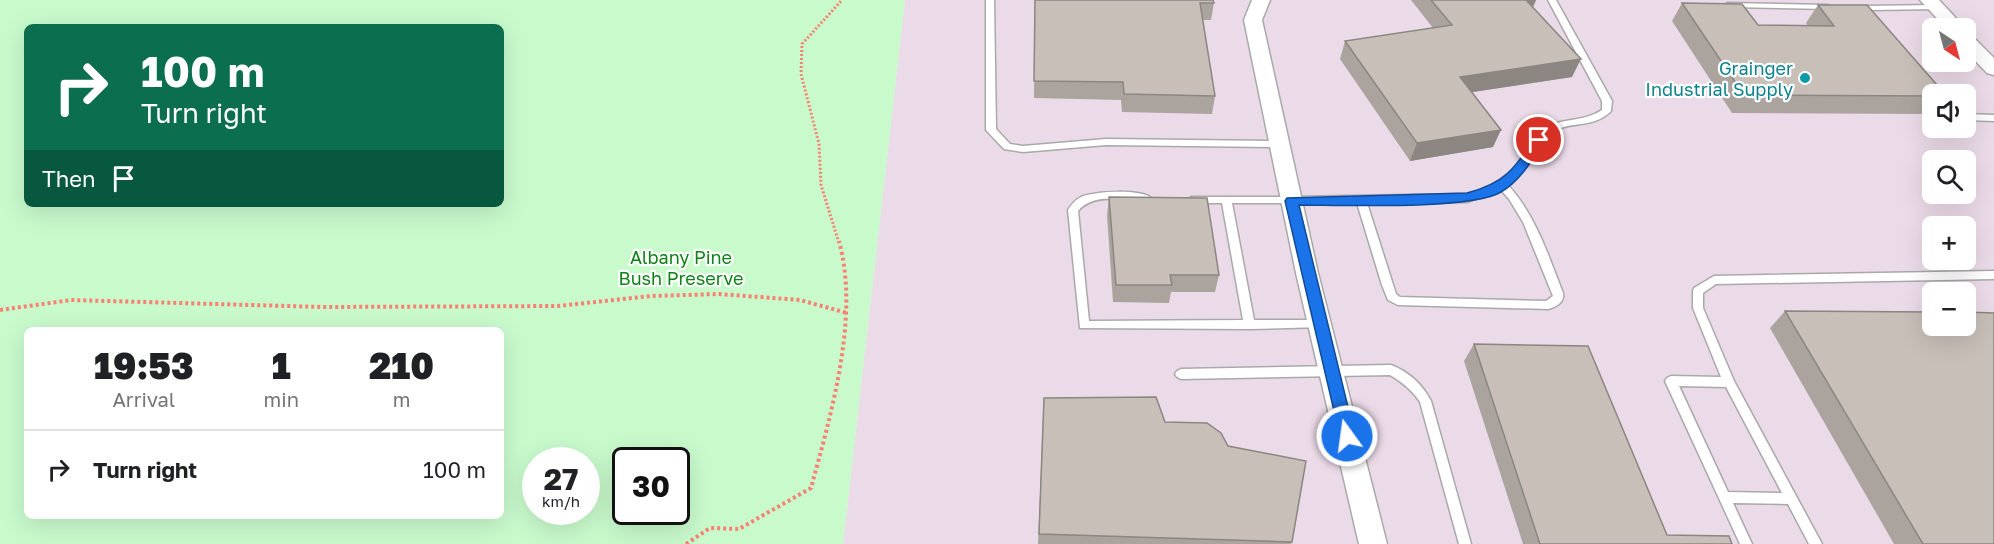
<!DOCTYPE html>
<meta charset="utf-8">
<style>
body{margin:0;font-family:"Golos Text",sans-serif;background:#f2f2f2;color:#202124;height:100vh;display:flex;flex-direction:column;font-size:22px;white-space:nowrap}
*{box-sizing:border-box;margin:0}
p{font-size:20px;color:#757577}
.icon{flex:none;width:33px;height:33px;fill:none;stroke:currentColor;stroke-width:2;stroke-linecap:round;stroke-linejoin:round}
.map{position:relative;flex:1;overflow:hidden}
.side{position:absolute;left:24px;top:327px;width:480px;height:192px;display:flex;flex-direction:column;background:#fff;border-radius:9px;box-shadow:0 6px 24px #0002}
.side>*{flex:none}
.banner{position:absolute;left:24px;top:24px;width:480px;height:183px;border-radius:9px;box-shadow:0 6px 24px #0002;background:#0b6e4f;color:#fff;overflow:hidden}
.needle{width:39px;rotate:144deg}
.fabs{position:absolute;left:1922px;top:18px;display:grid;gap:12px}
.fabs a{display:grid;place-items:center;width:54px;height:54px;border-radius:9px;background:#fff;box-shadow:0 6px 24px #0002;font-size:30px}
.speed{position:absolute;left:522px;top:447px;display:flex;gap:12px;font-size:30px;font-weight:700;text-align:center}
.speed>*{display:grid;place-content:center;width:78px;height:78px;border-radius:50%;background:#fff;box-shadow:0 6px 24px #0002;line-height:1}
.speed small{font-size:15px;font-weight:400}
.speed .limit{border:3px solid #111;border-radius:9px;background:#fff;color:#111}
.pin{position:absolute;display:grid;place-items:center;width:51px;height:51px;color:#fff;margin:-26px;border:3px solid #fff;border-radius:50%;box-shadow:0 2px 6px #0007}
.me{position:absolute;width:66px;margin:-33px;rotate:346deg;stroke-linejoin:round;filter:drop-shadow(0 0 4px #0008)}
.turn{display:flex;align-items:center;gap:21px;height:126px;padding:0 18px;font-size:27px}
.turn .icon{width:78px;height:78px;stroke-width:2.5}
.turn b{display:block;font-size:42px;line-height:51px}
.then{display:flex;align-items:center;height:57px;padding:0 18px;background:#0003;gap:12px;font-size:22px}
.eta{display:flex;justify-content:space-evenly;align-items:center;height:102px;text-align:center}
.eta b{font-size:36px;font-weight:800;line-height:42px}
ul{padding:0;list-style:none}
li{display:flex;align-items:center;gap:18px;height:78px;padding:0 18px;border-top:2px solid #e0e0e0}
li div{flex:1}
li b{display:block;font-size:22px}
li em{font-style:normal}
.map>svg:first-child{display:block}
.industrial{fill:#ebdbe8;fill-rule:evenodd}
.park{fill:#c8facc;fill-rule:evenodd}
.lines{fill:none;stroke-linecap:round;stroke-linejoin:round}
.lane-casing{stroke:#a9a9a9;stroke-width:3}
.street-casing{stroke:#a9a9a9;stroke-width:3}
.path-far1{stroke:#fa8072;stroke-width:3;stroke-dasharray:2 2;stroke-linecap:butt}
.path{stroke:#fa8072;stroke-width:4;stroke-dasharray:3 3;stroke-linecap:butt}
.lane{fill:#fff;fill-rule:evenodd}
.street{fill:#fff;fill-rule:evenodd}
.wall{fill:#aba49e}
.shaded-wall{fill:#8b8681}
.building{fill:#c7bfb8;stroke:#8b8681;stroke-width:1.5}
.route{fill:#1a73e8;stroke:#114b97;stroke-width:1.5}
.culture-dot{fill:#0f9aa8;stroke:#fff;stroke-width:2}
.labels{text-anchor:middle;dominant-baseline:central;stroke-width:4.5;stroke-linejoin:round;paint-order:stroke}
.culture-label{font-size:18px;fill:#0d838f;stroke:#fff;text-anchor:end}
.park-label{font-size:18px;fill:#0c8416;stroke:#fff}
</style>
<div class="map">
<svg width="1994" height="544" viewBox="0 0 1994 544">
<rect width="100%" height="100%" fill="#f2efe9"/>
<!-- industrial -->
<path class="industrial" d="M905,0H1994V544H843ZM1932,28H1965V62H1932ZM1932,94H1965V128H1932ZM1932,160H1965V194H1932ZM1932,226H1965V260H1932ZM1932,292H1965V326H1932Z"/>
<!-- park -->
<path class="park" d="M0,0H905L843,544H0ZM27,27H501V204H27ZM27,330H501V516H27ZM586,460V512H536V460ZM676,460V512H626V460Z"/>
<g class="lines">
<!-- lane casing -->
<g class="lane-casing">
<g id="lane">
<path d="M986,0H994L996,129L1010,144L1023,146L1106,139L1279,141L1284,144L1279,147L1106,145L1023,152L1004,149L986,130Z"/>
<path d="M1548,0H1556L1612,101L1611,111C1595,128 1572,121 1553,131C1536,141 1528,171 1508,185C1536,216 1548,255 1563,293C1565,302 1556,307 1548,309L1398,305L1388,300L1382,285L1357,203H1232L1254,320H1320L1324,321L1325,324L1324,327L1249,329L1080,328L1068,210C1072,204 1075,200 1081,197C1095,191 1141,189 1151,198L1146,202C1125,200 1094,192 1078,211L1089,321L1243,320L1222,203H1194L1191,201L1189,199L1191,197H1292L1467,194C1491,188 1510,177 1524,155C1530,146 1535,135 1544,129C1561,117 1582,123 1602,110V101ZM1500,189L1509,199L1523,222L1553,296L1546,301L1400,297L1396,294L1367,203L1467,202Z"/>
<path d="M1727,3L1828,5L1832,7L1828,9L1730,7L1726,5Z"/>
<path d="M1935,5H1938V9L1871,10L1873,14L1869,16H1866L1861,8L1865,6Z"/>
<path d="M1965,114L1994,115V121L1965,120Z"/>
<path d="M1994,271V279L1716,284L1703,293V308L1734,381L1822,544H1809L1788,504L1733,503L1752,544H1740L1665,381L1667,378L1671,376L1721,377L1693,308V291L1694,288L1714,276ZM1679,386L1726,387L1782,493L1728,492Z"/>
<path d="M1391,365C1409,372 1422,384 1431,401L1471,544H1459L1420,402C1412,390 1402,382 1390,375L1181,379L1177,377L1175,374L1177,371L1181,369Z"/>
</g>
</g>
<!-- street casing -->
<g class="street-casing">
<g id="street">
<path d="M1252,0H1270L1262,20L1318,273L1387,544H1359L1296,273L1244,20Z"/>
<path d="M1920,0H1939L1965,28H1946Z"/>
<path d="M1965,33L1971,35L1994,58V75L1987,73L1965,50Z"/>
</g>
</g>
<!-- path-far1 -->
<path class="path-far1" d="M839,243L821,185L819,144L801,74L802,44L842,0"/>
<!-- path -->
<g class="path">
<path d="M0,310L71,300L324,307L558,306L651,296L719,294L800,300L847,313"/>
<path d="M686,544L710,528L739,529L811,488C831,414 860,317 839,241"/>
</g>
<!-- lane -->
<use href="#lane" class="lane"/>
<!-- street -->
<use href="#street" class="street"/>
</g>
<!-- wall -->
<g class="wall">
<path d="M1035,0L1214,3L1211,20H1203L1215,96L1212,114L1122,112L1121,100L1034,98Z"/>
<path d="M1411,0H1536L1533,7L1572,77L1472,92L1493,147L1410,161L1340,59L1345,41L1433,28Z"/>
<path d="M1682,3L1758,25L1808,26L1806,23L1818,5L1932,94V113L1931,114L1732,113L1672,21Z"/>
<path d="M1109,197L1219,275L1215,292H1171L1169,303L1113,302L1107,215Z"/>
<path d="M1785,311L1994,544H1894L1770,328Z"/>
<path d="M1474,344L1667,535L1732,544H1523L1464,361Z"/>
<path d="M1043,415L1165,422L1228,446L1292,542L1291,544H1038Z"/>
</g>
<!-- shaded-wall -->
<g class="shaded-wall">
<path d="M1519,0H1536L1532,9Z"/>
<path d="M1581,59L1572,77L1453,95L1460,77Z"/>
<path d="M1501,130L1493,147L1410,161L1417,143Z"/>
</g>
<!-- building -->
<g class="building">
<path d="M1035,0H1213L1214,3H1200L1215,96L1124,94L1123,82L1034,81Z"/>
<path d="M1431,0H1526L1581,59L1460,77L1501,130L1417,143L1345,41L1452,25Z"/>
<path d="M1682,3L1742,4L1758,25L1834,26L1818,5H1867L1945,94H1932V96L1744,95Z"/>
<path d="M1109,197L1207,198L1219,275H1170L1172,285H1116Z"/>
<path d="M1785,311L1932,312V326H1965V312L1994,313V544H1923Z"/>
<path d="M1474,344L1588,346L1667,535L1729,536L1732,544H1540Z"/>
<path d="M1156,397L1165,422L1207,423L1221,433L1228,446L1306,461L1292,542L1039,534L1044,398Z"/>
</g>
<!-- route -->
<path class="route" d="M1539,135L1545,140C1533,159 1521,180 1501,192C1472,210 1340,205 1299,205L1355,436L1347,443L1341,441L1285,201L1287,198L1467,193C1505,183 1515,169 1535,137Z"/>
<!-- markers -->
<circle class="culture-dot" cx="1805" cy="78" r="6"/>
<g class="labels">
<!-- culture labels -->
<g class="culture-label">
<text x="1793" y="68">Grainger<tspan x="1793" dy="21">Industrial Supply</tspan></text>
</g>
<!-- park labels -->
<g class="park-label">
<text x="681" y="257">Albany Pine<tspan x="681" dy="21">Bush Preserve</tspan></text>
</g>
</g>
</svg>
<div class="fabs">
<a><svg class="needle" viewBox="-14 -14 28 28"><path d="M0-13l5 13h-10z" fill="#e53935"/><path d="M0 13l5-13h-10z" fill="#757577"/></svg></a>
<a><svg class="icon" aria-label="sound" viewBox="0 0 24 24"><path d="M4 9h4l5-4v14l-5-4H4zM17 9q2 3 0 6"/></svg></a>
<a><svg class="icon" aria-label="search" viewBox="0 0 24 24"><circle cx="10" cy="10" r="6"/><path d="M15 15l6 6"/></svg></a>
<a>+</a>
<a>−</a>
</div>
<div class="speed"><div>27<small>km/h</small></div><div class="limit">30</div></div>
<div class="pin" style="left:1539px;top:140px;background:#d93025"><svg class="icon" aria-label="arrive" viewBox="0 0 24 24"><path d="M6 21V4h12l-3 4 3 4H6"/></svg></div>
<svg class="me" style="left:1347px;top:436px" viewBox="-20 -20 40 40"><circle r="17" fill="#1a73e8" stroke="#fff" stroke-width="3"/><path d="M0-11L8 9 0 5-8 9z" fill="#fff"/></svg>
<div class="banner">
<div class="turn"><svg class="icon" aria-label="right" viewBox="0 0 24 24"><path d="M7 20v-9h11M14 6l5 5-5 5"/></svg><div><b>100 m</b>Turn right</div></div>
<div class="then">Then<svg class="icon" aria-label="arrive" viewBox="0 0 24 24"><path d="M6 21V4h12l-3 4 3 4H6"/></svg></div>
</div>
<section class="side">
<div class="eta">
<div><b>19:53</b><p>Arrival</p></div>
<div><b>1</b><p>min</p></div>
<div><b>210</b><p>m</p></div>
</div>
<ul>
<li><svg class="icon" aria-label="right" viewBox="0 0 24 24"><path d="M7 20v-9h11M14 6l5 5-5 5"/></svg><div><b>Turn right</b></div><em>100 m</em></li>
</ul>
</section>
</div>
